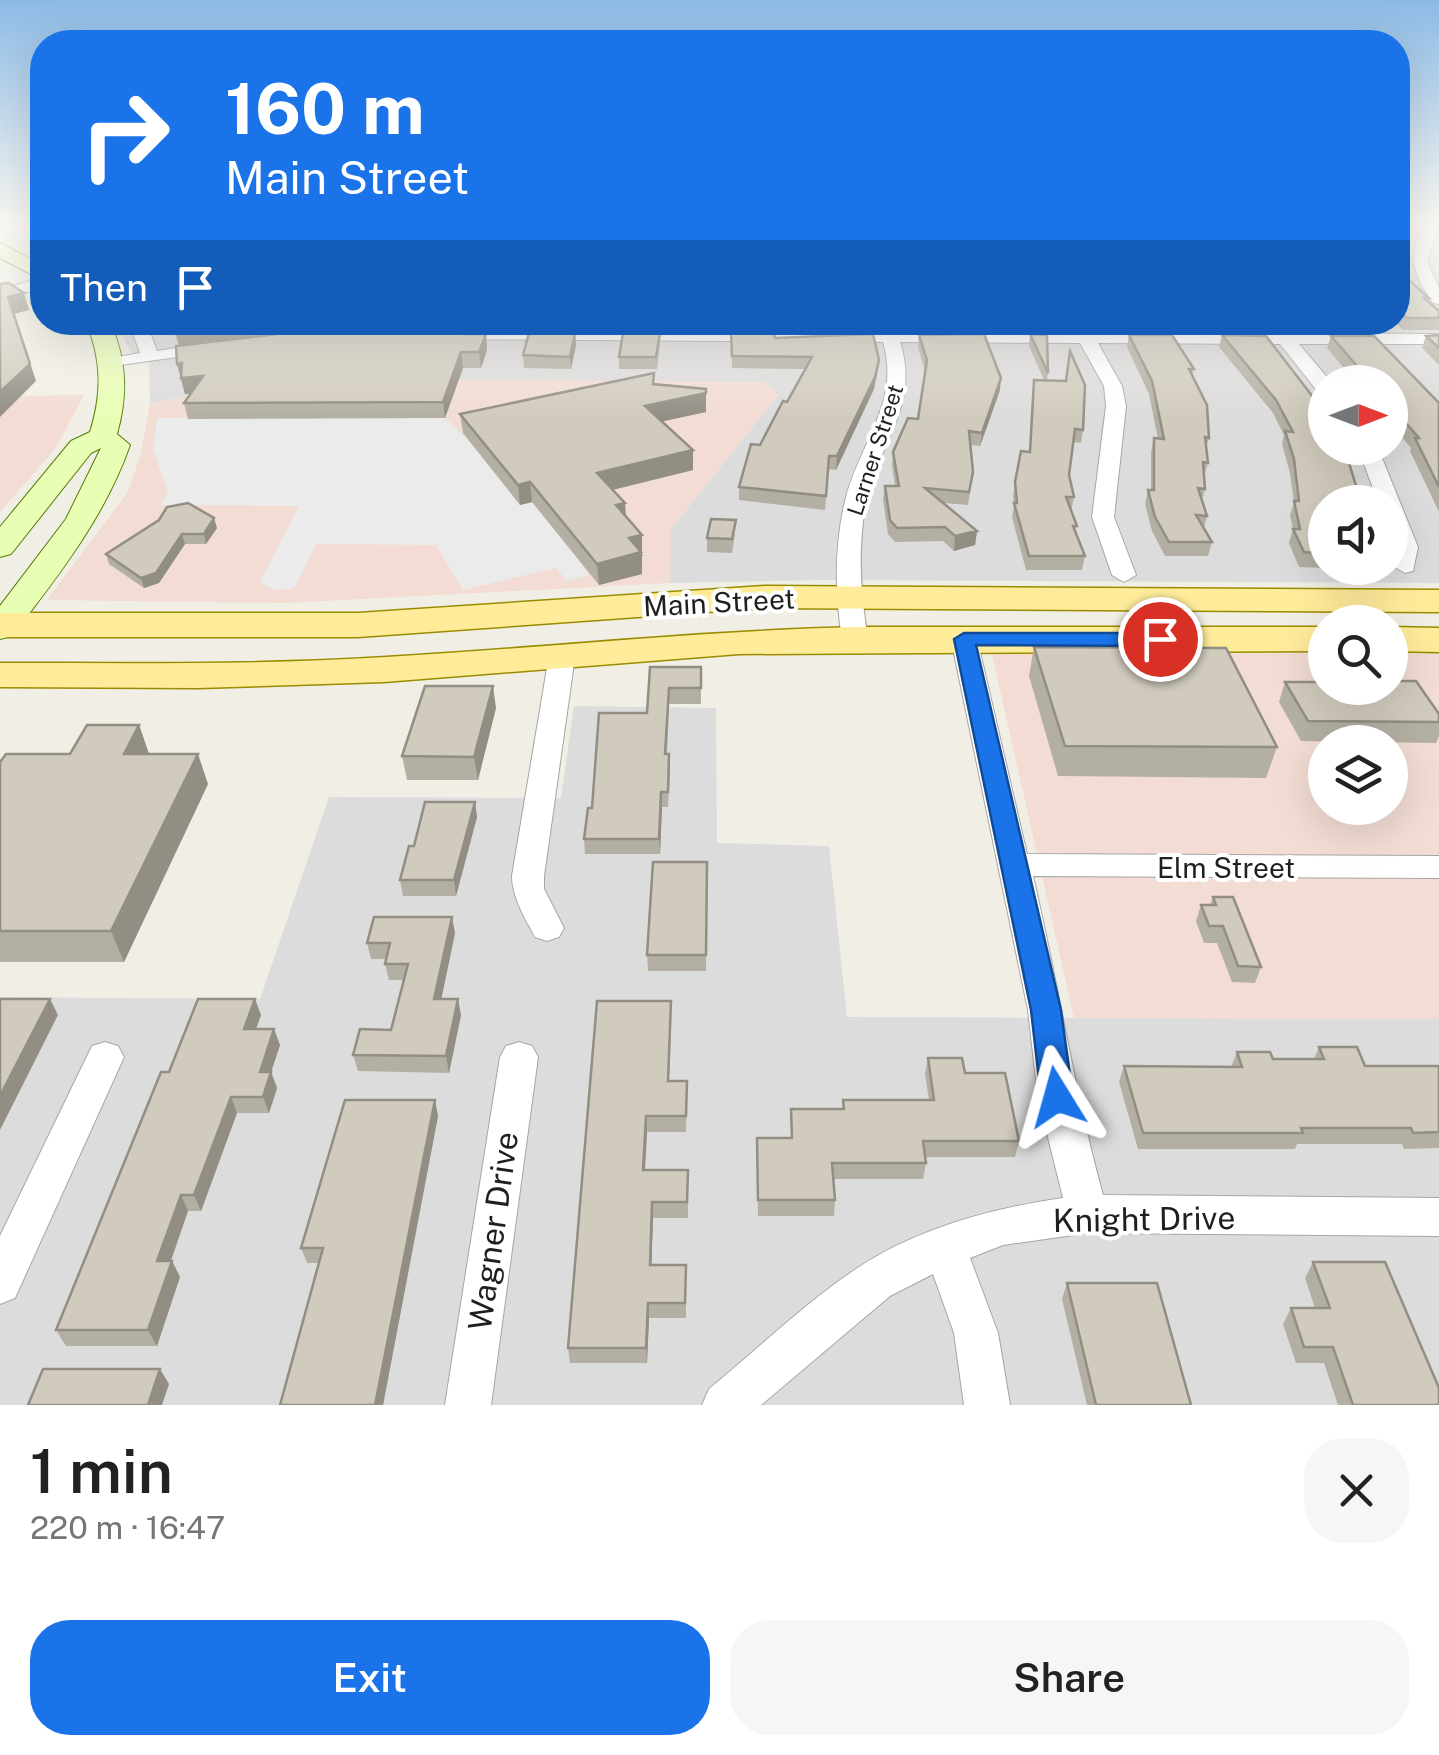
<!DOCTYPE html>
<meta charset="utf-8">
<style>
body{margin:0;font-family:"Public Sans",sans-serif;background:#f6f6f6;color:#222;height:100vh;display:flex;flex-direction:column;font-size:38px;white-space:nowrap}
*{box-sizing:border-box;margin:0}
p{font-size:32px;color:#767676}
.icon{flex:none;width:55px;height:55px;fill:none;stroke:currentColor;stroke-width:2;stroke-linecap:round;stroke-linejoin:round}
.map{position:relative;height:1405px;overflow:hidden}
.panel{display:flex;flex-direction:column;background:#fff;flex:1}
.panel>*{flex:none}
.guide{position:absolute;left:30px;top:30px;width:1380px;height:305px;border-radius:40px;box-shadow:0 10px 40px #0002;background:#1a73e8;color:#fff;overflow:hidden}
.needle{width:65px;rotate:90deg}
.fabs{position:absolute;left:1308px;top:365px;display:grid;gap:20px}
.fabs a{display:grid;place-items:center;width:100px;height:100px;border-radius:50%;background:#fff;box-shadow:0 10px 40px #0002;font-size:50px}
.pin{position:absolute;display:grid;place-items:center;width:85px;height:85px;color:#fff;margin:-42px;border:5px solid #fff;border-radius:50%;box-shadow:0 2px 10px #0007}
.me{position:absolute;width:110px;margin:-55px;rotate:352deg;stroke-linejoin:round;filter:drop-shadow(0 0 8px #0008)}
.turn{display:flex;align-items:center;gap:35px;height:210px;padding:0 30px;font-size:45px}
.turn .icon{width:130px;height:130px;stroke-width:2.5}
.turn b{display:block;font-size:70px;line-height:85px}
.then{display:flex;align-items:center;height:95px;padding:0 30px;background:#0003;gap:20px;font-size:38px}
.round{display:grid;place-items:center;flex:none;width:105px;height:105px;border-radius:40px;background:#f6f6f6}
.head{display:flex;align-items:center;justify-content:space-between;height:170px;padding:0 30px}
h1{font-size:60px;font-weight:600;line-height:75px}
.primary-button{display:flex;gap:20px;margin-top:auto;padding:20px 30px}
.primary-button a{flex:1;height:115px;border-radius:40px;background:#1a73e8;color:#fff;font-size:40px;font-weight:600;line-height:115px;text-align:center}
.primary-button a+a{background:#f6f6f6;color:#222}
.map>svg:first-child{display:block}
.residential{fill:#dddcdc;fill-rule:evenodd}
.commercial{fill:#f2dcd3;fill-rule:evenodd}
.parking{fill:#ebebeb}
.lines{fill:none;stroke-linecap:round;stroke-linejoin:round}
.street-casing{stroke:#a6a6a6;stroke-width:2}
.secondary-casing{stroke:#517c00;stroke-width:2}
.primary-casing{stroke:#9a8c00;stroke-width:3}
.street{fill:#fff;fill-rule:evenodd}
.secondary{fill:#e9feb5;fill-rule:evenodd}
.primary{fill:#ffec9b;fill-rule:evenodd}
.wall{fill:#b4afa3}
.shaded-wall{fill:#928e84}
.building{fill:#d1cbbd;stroke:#928e84;stroke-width:2.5}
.route{fill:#1a73e8;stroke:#114b97;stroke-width:2.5}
.labels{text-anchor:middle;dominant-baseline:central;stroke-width:8;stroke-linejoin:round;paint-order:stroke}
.far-street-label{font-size:22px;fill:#1f1f1f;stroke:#fff}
.street-label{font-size:28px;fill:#1f1f1f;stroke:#fff}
.near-street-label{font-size:32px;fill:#1f1f1f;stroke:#fff}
</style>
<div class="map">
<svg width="1439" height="1405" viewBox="0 0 1439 1405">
<rect width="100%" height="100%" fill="#f1efe5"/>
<!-- residential -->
<g class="residential">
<path d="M1398,222H1439V583L824,580L670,583L671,529L778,395L240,387L150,403L149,363L130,352L117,323L1398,322ZM1325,382H1390V448H1325ZM1325,502H1390V568H1325Z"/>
<path d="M574,706L716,708L717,843L829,846L847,1017L1439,1019V1405H0V997L260,999L329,797L561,798Z"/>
</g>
<!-- commercial -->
<g class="commercial">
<path d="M329,379L764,382L778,395L671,529L670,583L285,603L47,600L128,492L141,453L150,403L240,387Z"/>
<path d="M84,395L55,449L0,512V396Z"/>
<path d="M991,650L1325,652V688H1390V652H1439V1019L1074,1018ZM1325,742H1390V808H1325Z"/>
</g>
<!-- parking -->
<path class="parking" d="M157,418H445L469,441L520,505L532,502L590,575L567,581L556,568L463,590L436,545L316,544L294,589L274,590L260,582L299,506L160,505L168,493L153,449Z"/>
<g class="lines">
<!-- street casing -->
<g class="street-casing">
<g id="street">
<path d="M0,222L42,241V251L0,230Z"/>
<path d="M1429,222H1439L1427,261L1439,288V304L1433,303C1412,273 1405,253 1429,222Z"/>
<path d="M42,278V288L0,299V289Z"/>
<path d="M129,322H146L157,351L213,342L222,347L213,352L106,367V359L140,353Z"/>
<path d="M878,322H896L897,331L1074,332L1072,322H1086L1092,332L1272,333L1273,327L1279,326L1290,333L1439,334V344H1299L1331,382H1325V394L1318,392L1280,344L1098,343L1122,386L1126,406L1114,517L1136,575L1124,582L1112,575L1092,517L1106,406L1104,386L1080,343L900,342C920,403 881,440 867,498C857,545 860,592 868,639L855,647L842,639C835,593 834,547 845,501C859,443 901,404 883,342L431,339L422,334L431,329L880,331Z"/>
<path d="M1358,448H1378L1418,547L1413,571L1405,573L1393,566L1390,502H1378Z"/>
<path d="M964,631L977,639L1027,854L1439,856V878L1033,876C1058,983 1074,1090 1103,1195L1439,1198V1236L1087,1233L1003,1245L970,1258L998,1333L1010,1405H964L954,1333L933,1274L890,1296L761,1405H702L709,1389C758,1349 806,1302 859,1267C919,1228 993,1208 1063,1198L1038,1097L1028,1010L951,639Z"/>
<path d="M562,648L575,656L544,876V889L564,928L559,937L547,941L535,937C525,918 512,897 512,876L549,656Z"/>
<path d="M105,1042L118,1046L124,1057L15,1298L0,1304V1236L92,1046Z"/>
<path d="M519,1042L532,1046L538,1057L491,1405H445L500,1057L506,1046Z"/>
</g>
</g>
<!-- secondary casing -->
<g class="secondary-casing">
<g id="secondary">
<path d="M0,243L42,265V280L0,258Z"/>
<path d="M86,322H110C127,360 128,395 117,434L130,445C105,517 58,576 12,636L0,639V606L66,519L101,448L91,453L11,554L0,557V527L71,441L90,432C102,394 102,360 86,322Z"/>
</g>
</g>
<!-- primary casing -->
<g class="primary-casing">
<g id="primary">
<path d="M765,586L1439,590V612L765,608L358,637H0V613H358Z"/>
<path d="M855,627H1325V651L739,654L384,682L198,688L0,687V663C129,663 258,665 386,657C543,648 698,631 855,627Z"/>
<path d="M1390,627L1439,628V652L1390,651Z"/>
</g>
</g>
<!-- street -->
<use href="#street" class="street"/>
<!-- secondary -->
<use href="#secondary" class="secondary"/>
<!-- primary -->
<use href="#primary" class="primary"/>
</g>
<!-- wall -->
<g class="wall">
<path d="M32,222H42V228Z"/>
<path d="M1398,270L1429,298L1428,302L1439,311V330H1403L1397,325L1310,329L1303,322H1398Z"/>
<path d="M174,322H476L474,327L330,326L179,345Z"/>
<path d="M535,322H581L580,327H536Z"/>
<rect x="626" y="322" width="36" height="5"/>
<rect x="731" y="322" width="42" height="6"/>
<rect x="813" y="322" width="44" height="6"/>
<path d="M923,322H1046L1045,328L975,325V328H924Z"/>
<path d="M1104,322H1158L1157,329L1106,327Z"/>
<path d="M1200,322H1259L1258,328L1248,329H1205Z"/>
<path d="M466,329V334H486L487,350L481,368H463L445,418L188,419L184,403L190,394H185L177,364Z"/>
<path d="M575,333L576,345L571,369L524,368L523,355Z"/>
<path d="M731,333L775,338L878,372L874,389L836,470L828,469L825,510L739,500V487L805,369L732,368Z"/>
<path d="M1030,334L1048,373L1047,380L1066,381L1070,351L1083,430L1081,443L1074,442L1069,475L1074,497L1071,511L1077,526L1075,532L1085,556L1082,570H1026L1012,517L1014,505L1013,496L1021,451L1029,452L1034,380H1044L1029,346Z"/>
<path d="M919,335L1000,390L980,446L971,445L973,472L968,505L944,503L977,531L975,545L954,551L943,541L895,542L888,534L883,499L885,486H895L892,465L893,452L918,419L925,371L918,347Z"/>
<path d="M1129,335L1194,369L1192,376L1209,438L1206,448L1208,463L1204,476L1205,489L1202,500L1207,516L1204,528L1212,542L1208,556H1165L1152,531L1145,504L1148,490H1151V452L1154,438L1158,439L1149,394L1127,347Z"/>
<path d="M1222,335L1361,502H1325V568H1349V569L1299,567L1289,543L1293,529L1290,515L1294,503L1290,473L1282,444L1284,435L1273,413L1219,347Z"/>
<path d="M1439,335V365L1422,348L1426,336Z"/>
<path d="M1331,336L1439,403V512L1410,451L1411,448L1390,423V382H1356L1327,348Z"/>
<path d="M660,345L657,369H619V357Z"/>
<path d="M654,373V384L706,412L662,421L693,450V470L613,490L625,503L626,516L643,556H642V574L599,585L532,502L520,505L463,433L460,414Z"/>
<path d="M159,520L217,528L206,544H185L159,583L144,588L109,564L106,554Z"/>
<path d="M735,534L732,553L707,552V538Z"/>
<path d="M1034,647L1277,747L1266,778L1058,776L1029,676Z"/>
<path d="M650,667H701V704H669L667,754L670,770L668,807H662L660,854H585L584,839L647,713Z"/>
<path d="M1285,682L1439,714V736L1436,743L1301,741L1279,702Z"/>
<path d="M496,708L478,780H407L402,756Z"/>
<path d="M139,725L149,754L208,784L124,962H0V762L70,754Z"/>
<path d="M475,802L477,817L456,896H403L400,880L414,846Z"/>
<path d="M707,862L706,971H648L647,955Z"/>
<path d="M1213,897L1261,967L1255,983L1232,982L1217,943H1204L1196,921L1201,905H1210Z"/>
<path d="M455,933L441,999L461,1015L449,1073L358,1071L353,1055L391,1030L404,980H389L385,964L386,959H371L367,943Z"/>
<path d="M261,1015L256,1029L280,1045L271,1072L277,1088L269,1113H237L201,1211H188L171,1261H172L180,1277L157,1346H66L56,1330L169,1072Z"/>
<path d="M671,1017L669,1081H687L686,1132H647L645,1170H688V1218H653L651,1265L686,1281V1318H649L647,1363H570L568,1348Z"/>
<path d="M1319,1047L1365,1066H1439V1148L1404,1149L1402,1144H1297L1295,1149H1138L1119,1082L1124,1066L1231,1067L1237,1052L1273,1059H1314Z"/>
<path d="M928,1058L965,1073L1019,1141L1015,1157H925L926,1163L923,1179H833L835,1200L834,1216H758L757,1138H791V1109H842L843,1100H929L925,1074Z"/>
<path d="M438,1116L383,1405H280L319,1263H307L301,1248Z"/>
<path d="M1313,1262L1439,1405H1338L1324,1363H1296L1283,1324L1291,1308H1315L1305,1278Z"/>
<path d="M1067,1283L1191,1405H1087L1062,1299Z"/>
</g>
<!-- shaded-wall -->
<g class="shaded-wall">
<path d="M24,293L29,310L14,314L36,381L0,417V392L8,297Z"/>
<path d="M261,322H329L330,326L179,345L175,333Z"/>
<path d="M1250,322H1259L1258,328L1248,329Z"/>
<path d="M575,333L576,345L571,369L570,357Z"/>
<path d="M486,334L487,350L481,368L479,352Z"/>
<path d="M461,352L463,368L445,418L443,402Z"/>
<path d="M879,360L874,389L836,470L837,456Z"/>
<path d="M182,363L203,376L207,392L185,394L177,364Z"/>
<path d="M1001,378L1000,390L980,446L982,433Z"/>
<path d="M706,393V412L646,425L645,406Z"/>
<path d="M693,450V470L599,493L597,473Z"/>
<path d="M530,482L532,502L520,505L518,485Z"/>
<path d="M625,503L626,524L616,505Z"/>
<path d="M214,518L217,528L206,544L204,534Z"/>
<path d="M977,531L975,545L954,551L955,536Z"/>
<path d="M182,534L185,544L159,583L144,588L141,578Z"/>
<path d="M642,535V574L599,585L597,564L629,538Z"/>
<path d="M493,686L496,708L478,780L474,757Z"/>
<path d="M139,725L149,754H124Z"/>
<path d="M198,754L208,784L124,962L111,931Z"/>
<path d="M661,792L662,807L660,854L659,839Z"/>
<path d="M475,802L477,817L456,896L454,880Z"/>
<path d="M452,917L455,933L438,1015L434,999Z"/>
<path d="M50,999L58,1015L0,1130V1096Z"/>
<path d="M255,999L261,1015L250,1045L244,1029Z"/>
<path d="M458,999L461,1015L449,1073L446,1056Z"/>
<path d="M274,1029L280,1045L271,1072L277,1088L269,1113L263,1097L260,1072Z"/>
<path d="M231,1097L237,1113L201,1211L194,1195Z"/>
<path d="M435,1100L438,1116L383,1405H375Z"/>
<path d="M646,1116L647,1132L644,1186L643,1170Z"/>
<path d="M181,1195L188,1211L165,1277L157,1261Z"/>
<path d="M652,1202L653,1218L651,1281L650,1265Z"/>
<path d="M172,1261L180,1277L157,1346L148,1330Z"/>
<path d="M648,1303L649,1318L647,1363L646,1348Z"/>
<path d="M160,1369L169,1384L162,1405H148Z"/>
</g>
<!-- building -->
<g class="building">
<path d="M1398,222H1404L1398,237Z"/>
<path d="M1398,270L1429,298H1424L1439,311V318H1407L1401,313L1398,314Z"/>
<path d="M9,283L24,293L8,297L30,364L0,392V284Z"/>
<path d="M174,322H261L175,333Z"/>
<path d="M327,328L466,329L464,334H486L479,352H461L443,402L184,403L203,376L181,378L182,363L177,364L176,346Z"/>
<path d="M529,333H575L570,357L523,355Z"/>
<path d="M623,333H660L656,357H619Z"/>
<path d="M731,333H774L775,338L873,334L879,360L875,377L837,456H829L826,496L739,487L751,444L760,445L783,401L787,402L812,357L732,356Z"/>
<path d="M984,334L1001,378L982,433L969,431L973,472L969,492L925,488L977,531L955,536L945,527L897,528L890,520L885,486H899L893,452L908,418L918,419L927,360L919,335Z"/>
<path d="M1030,334L1047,335L1048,373Z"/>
<path d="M1129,335H1172L1194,369H1189L1207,405L1209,438L1205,437L1208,463L1203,462L1205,489L1198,488L1207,516L1196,515L1212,542H1169L1155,517L1148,490H1154V438L1164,439L1152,381Z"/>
<path d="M1222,335L1266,336L1316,401L1325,416V448H1344L1345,450L1361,502L1346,501V502H1325V554L1304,552L1293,529H1300L1294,501H1299L1294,459L1285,431L1293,432L1276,400Z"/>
<path d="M1439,335V348L1426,336Z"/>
<path d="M1331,336H1374L1439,403V487L1415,438H1419L1390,405V382H1371Z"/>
<path d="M1070,351L1085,385L1083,430L1075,429L1069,475L1074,497H1066L1077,526H1073L1085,556H1029L1014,503H1017L1015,482L1021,451L1030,452L1034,380L1066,381Z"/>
<path d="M654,373L653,384L706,389V393L645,406L693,450L597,473L625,503L616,505L642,535L629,538L641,552L597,564L530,482L518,485L460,414Z"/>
<path d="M188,503L214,518L204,534H182L156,573L141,578L106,554L159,520L167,507Z"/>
<path d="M711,519L736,520L732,539L707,538Z"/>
<path d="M1034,647L1226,648L1277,747L1065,746Z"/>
<path d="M650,667H701V688H669L665,754H669L668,792H661L659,839H584L588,808H592L599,713H647Z"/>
<path d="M1390,681H1416L1439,714V722L1308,721L1285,682H1325V688H1390Z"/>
<path d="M425,686H493L474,757L402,756Z"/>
<path d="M87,725H139L124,754H198L111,931H0V762L6,754H70Z"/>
<path d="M425,802H475L454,880H400L409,846H414Z"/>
<path d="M653,862H707L706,955H647Z"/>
<path d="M1213,897H1233L1261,967L1238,966L1223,926H1209L1201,905H1216Z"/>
<path d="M374,917H452L434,999H458L446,1056L353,1055L360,1029L391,1030L408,964H385L390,943H367Z"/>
<path d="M0,999H50L0,1096Z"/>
<path d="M198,999H255L244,1029H274L260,1072H271L263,1097H231L194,1195H181L157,1261H172L148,1330H56L161,1072H169Z"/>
<path d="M597,1001H671L668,1081H687L686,1116H646L643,1170H688L687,1202H652L650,1265H686L685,1303H648L646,1348H568Z"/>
<path d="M1319,1047H1357L1365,1066H1439V1132L1413,1133L1411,1128H1301L1303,1133H1143L1124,1066L1242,1067L1237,1052H1270L1273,1059H1324Z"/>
<path d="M928,1058H962L965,1073H1005L1019,1141H923L926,1163H832L835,1200H758L757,1138H792L791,1109H844L843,1100H934Z"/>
<path d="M345,1100H435L375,1405H280L323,1248H301Z"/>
<path d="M1313,1262H1385L1439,1388V1405H1353L1333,1347H1304L1291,1308H1330Z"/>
<path d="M1067,1283H1157L1191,1405H1096Z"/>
<path d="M43,1369H160L148,1405H28Z"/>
</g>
<!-- sky -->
<linearGradient id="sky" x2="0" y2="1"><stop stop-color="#8cbae5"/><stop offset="0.53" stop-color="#f9f8f3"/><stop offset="1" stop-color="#f9f8f3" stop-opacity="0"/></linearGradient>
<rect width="1439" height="419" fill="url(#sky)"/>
<!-- route -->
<path class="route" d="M964,633H1160L1171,639L1160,646L976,645L1061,1010L1073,1097L1068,1107L1057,1110L1046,1107L1041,1097L1031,1010L954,639Z"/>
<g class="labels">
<!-- far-street labels -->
<g class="far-street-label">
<text transform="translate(875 450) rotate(-72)">Larner Street</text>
</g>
<!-- street labels -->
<g class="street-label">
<text transform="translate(719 602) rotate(-3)">Main Street</text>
<text x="1226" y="867">Elm Street</text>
</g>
<!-- near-street labels -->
<g class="near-street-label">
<text transform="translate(1144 1219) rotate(-1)">Knight Drive</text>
<text transform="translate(493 1231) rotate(-82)">Wagner Drive</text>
</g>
</g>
</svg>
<div class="fabs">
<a><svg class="needle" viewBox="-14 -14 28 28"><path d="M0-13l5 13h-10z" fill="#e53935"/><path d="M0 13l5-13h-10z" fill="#767676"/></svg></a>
<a><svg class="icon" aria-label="sound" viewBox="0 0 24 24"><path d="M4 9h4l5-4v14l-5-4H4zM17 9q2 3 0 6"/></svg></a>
<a><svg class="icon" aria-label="search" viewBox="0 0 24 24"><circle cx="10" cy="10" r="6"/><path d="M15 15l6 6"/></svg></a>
<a><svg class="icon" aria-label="layers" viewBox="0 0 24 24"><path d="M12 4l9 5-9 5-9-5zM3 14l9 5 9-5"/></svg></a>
</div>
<div class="pin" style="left:1160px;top:639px;background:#d93025"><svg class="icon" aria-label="arrive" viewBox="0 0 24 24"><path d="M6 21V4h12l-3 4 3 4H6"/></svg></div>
<svg class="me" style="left:1057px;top:1097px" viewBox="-20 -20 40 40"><path d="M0-17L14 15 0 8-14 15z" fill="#1a73e8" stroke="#fff" stroke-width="4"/></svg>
<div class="guide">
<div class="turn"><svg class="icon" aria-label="right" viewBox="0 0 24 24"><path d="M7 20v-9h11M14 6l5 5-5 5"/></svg><div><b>160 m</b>Main Street</div></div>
<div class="then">Then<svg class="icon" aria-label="arrive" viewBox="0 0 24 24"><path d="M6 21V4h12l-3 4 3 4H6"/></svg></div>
</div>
</div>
<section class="panel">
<div class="head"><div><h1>1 min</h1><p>220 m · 16:47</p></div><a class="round"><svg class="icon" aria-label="close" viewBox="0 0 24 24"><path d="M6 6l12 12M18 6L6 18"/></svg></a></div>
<div class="primary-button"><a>Exit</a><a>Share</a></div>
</section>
